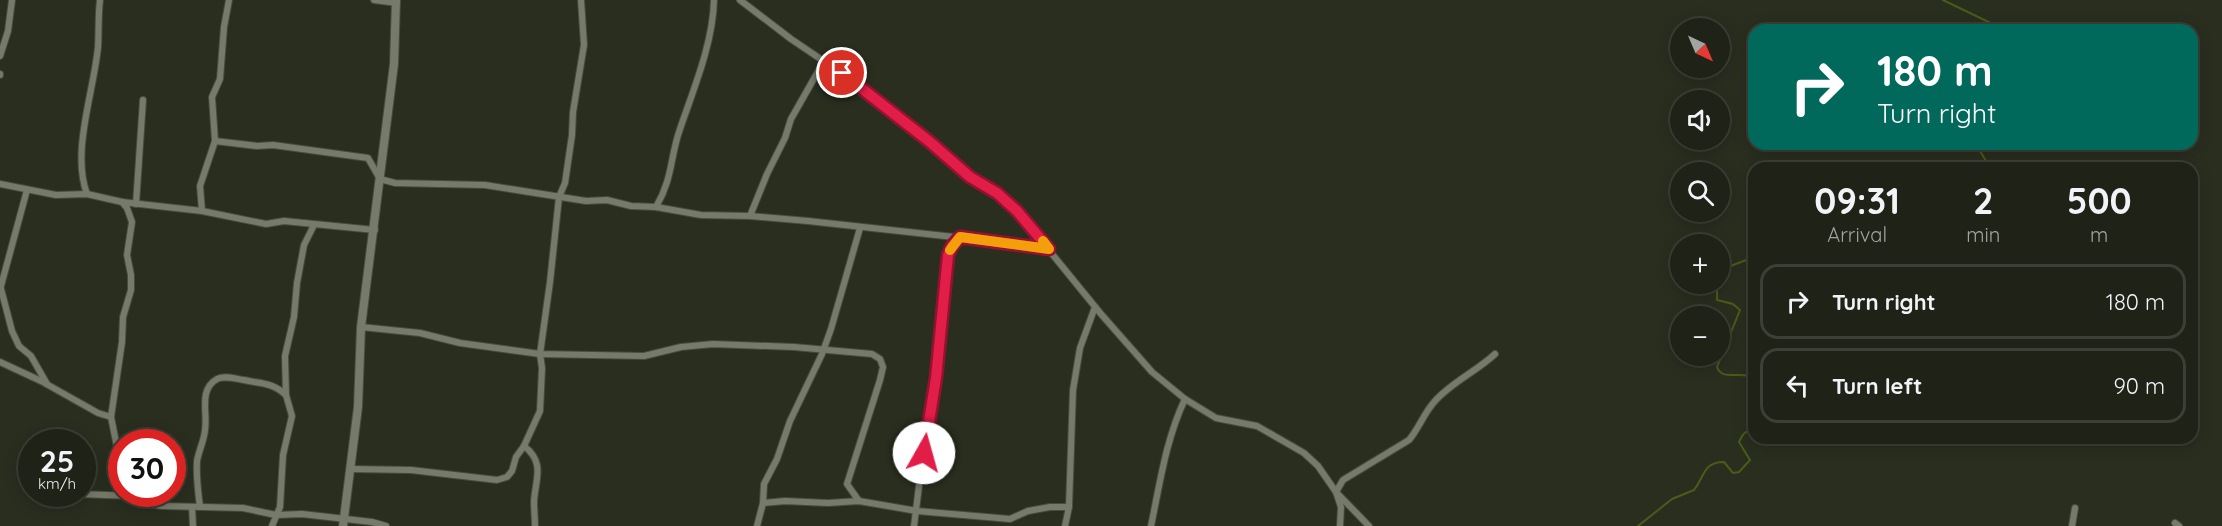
<!DOCTYPE html>
<meta charset="utf-8">
<style>
body{margin:0;font-family:Quicksand,sans-serif;background:#272a20;color:#f1f3f6;height:100vh;display:flex;flex-direction:column;font-size:22px;white-space:nowrap}
*{box-sizing:border-box;margin:0}
p{font-size:20px;color:#a1a4a1}
.icon{flex:none;width:33px;height:33px;fill:none;stroke:currentColor;stroke-width:2;stroke-linecap:round;stroke-linejoin:round}
.map{position:relative;flex:1;overflow:hidden}
.panel{position:absolute;left:1748px;top:162px;width:450px;height:282px;display:flex;flex-direction:column;background:#1f2217;border-radius:18px;box-shadow:0 3px 15px #0003,0 0 0 2px #3c3f36}
.panel>*{flex:none}
.top-card{position:absolute;left:1748px;top:24px;width:450px;height:126px;border-radius:18px;box-shadow:0 3px 15px #0003,0 0 0 2px #3c3f36;background:#00695c;color:#fff;overflow:hidden}
.needle{width:39px;rotate:136deg}
.buttons{position:absolute;left:1670px;top:18px;display:grid;gap:12px}
.buttons a{display:grid;place-items:center;width:60px;height:60px;border-radius:50%;background:#1f2217;box-shadow:0 3px 15px #0003,0 0 0 2px #3c3f36;font-size:30px}
.speed{position:absolute;left:18px;top:429px;display:flex;gap:12px;font-size:30px;font-weight:700;text-align:center}
.speed>*{display:grid;place-content:center;width:78px;height:78px;border-radius:50%;background:#1f2217;box-shadow:0 3px 15px #0003,0 0 0 2px #3c3f36;line-height:1}
.speed small{font-size:15px;font-weight:400}
.speed .limit{border:9px solid #d22;background:#fff;color:#111}
.pin{position:absolute;display:grid;place-items:center;width:51px;height:51px;color:#fff;margin:-26px;border:3px solid #fff;border-radius:50%;box-shadow:0 2px 6px #0007}
.me{position:absolute;width:66px;margin:-33px;rotate:7deg;stroke-linejoin:round;filter:drop-shadow(0 0 4px #0008)}
.turn{display:flex;align-items:center;gap:21px;height:126px;padding:0 30px;font-size:27px}
.turn .icon{width:78px;height:78px;stroke-width:2.5}
.turn b{display:block;font-size:42px;line-height:51px}
.eta{display:flex;justify-content:space-evenly;align-items:center;height:102px;text-align:center}
.eta b{font-size:36px;font-weight:700;line-height:42px}
ul{padding:0;list-style:none}
li{display:flex;align-items:center;gap:18px;height:75px;margin:0 12px 9px;padding:0 18px;border:3px solid #3c3f36;border-radius:18px}
li div{flex:1}
li b{display:block;font-size:22px}
li em{font-style:normal}
.map>svg:first-child{display:block}
.lines{fill:none;stroke-linecap:round;stroke-linejoin:round}
.stream{stroke:#4b5b18;stroke-width:2}
.minor-casing{stroke:#484b3f;stroke-width:8}
.tertiary-casing{stroke:#484b3f;stroke-width:10}
.minor{stroke:#757a6a;stroke-width:6}
.tertiary{stroke:#757a6a;stroke-width:8}
.route-casing{stroke:#92132f;stroke-width:15}
.route{stroke:#e11d48;stroke-width:10}
.slow{stroke:#f59e0b;stroke-width:10}
</style>
<div class="map">
<svg width="2222" height="526" viewBox="0 0 2222 526">
<rect width="100%" height="100%" fill="#292e1f"/>
<g class="lines">
<!-- stream -->
<g class="stream">
<path d="M1943,0L1999,27L2002,30"/>
<path d="M1976,144L1990,168"/>
<path d="M1719,278L1728,267L1754,257"/>
<path d="M1717,284V300L1733,304L1740,310L1717,367C1722,382 1742,370 1754,378"/>
<path d="M1638,526L1672,499L1694,490C1705,476 1703,462 1724,462L1733,473L1739,472L1750,460L1739,442C1742,435 1745,430 1754,430"/>
</g>
<!-- minor casing -->
<g class="minor-casing">
<g id="minor">
<path d="M374,0L397,3"/>
<path d="M740,0L791,39L859,85L930,142L970,177L997,193L1017,211L1101,314L1152,372L1185,399L1216,418L1257,426L1304,453L1318,466L1336,492L1341,507L1340,526"/>
<path d="M0,56L8,31L12,0"/>
<path d="M0,74V75"/>
<path d="M215,141L257,146L273,145L368,158L380,179L395,183L485,185L586,201L607,200L631,206L656,207L701,215L750,216L808,221L1009,243L1049,249"/>
<path d="M0,184L56,195L87,194L122,202L202,211L266,224L284,221L375,230"/>
<path d="M87,194C71,152 94,91 98,47C99,31 98,16 100,0"/>
<path d="M136,204L143,100"/>
<path d="M656,207C673,178 670,157 680,129C694,88 713,43 714,0"/>
<path d="M202,211L200,186L215,141L212,97L220,79L224,27L229,0"/>
<path d="M750,216L767,174L785,138L791,119L824,61"/>
<path d="M0,285L12,331L19,346L31,356L47,384"/>
<path d="M1,286L27,190"/>
<path d="M361,327L420,333L460,343L540,354L644,356L681,347L713,344L794,347L872,354L880,359L883,367L880,380L847,484L859,501"/>
<path d="M0,362L41,381L98,413L111,417"/>
<path d="M524,446C546,463 535,480 534,502C534,510 535,518 535,526"/>
<path d="M122,457L118,452L111,417L122,342L123,317L131,290V275L127,255L132,222L127,208L122,202"/>
<path d="M351,469L411,470L497,480L507,477L512,471L516,457L524,446L540,411L542,368L540,354L550,282L559,197L565,183L572,135L573,112L584,45L581,0"/>
<path d="M78,494L134,496L144,503L162,506L243,508L276,515L302,514L372,522L386,526"/>
<path d="M763,503L785,501L828,503L859,501L917,511L1010,519L1028,511L1050,507H1069"/>
<path d="M192,507L193,526"/>
<path d="M200,507C198,492 196,476 197,461C199,450 204,441 205,430C208,413 198,390 217,379C225,375 236,379 244,380C261,384 272,382 286,395"/>
<path d="M2175,523L2179,526"/>
<path d="M272,526L280,507L283,455L292,416L286,395L285,356L294,317L297,283L304,245L314,225"/>
<path d="M757,526L763,503L764,484L777,459L790,421L822,354L831,329L860,228"/>
<path d="M914,526L926,430L936,378L948,255L952,246L960,237"/>
<path d="M1065,526L1069,507L1073,390L1080,348L1095,307"/>
<path d="M1151,526C1160,483 1166,439 1185,399"/>
<path d="M1369,526L1336,492L1343,480L1409,440C1419,428 1424,413 1435,401C1452,382 1477,371 1495,354"/>
<path d="M2072,526L2075,508"/>
</g>
</g>
<!-- tertiary casing -->
<g class="tertiary-casing">
<path id="tertiary" d="M343,526L358,407L361,327L394,64L396,0"/>
</g>
<!-- minor -->
<use href="#minor" class="minor"/>
<!-- tertiary -->
<use href="#tertiary" class="tertiary"/>
</g>
<g class="lines">
<!-- route casing -->
<g class="route-casing">
<path id="route" d="M842,73L930,142L970,177L997,193L1017,211L1049,249L960,237L952,246L948,255L936,378L924,453"/>
</g>
<!-- route -->
<use href="#route" class="route"/>
<!-- slow -->
<path class="slow" d="M950,250L960,237L1049,249L1043,241"/>
</g>
</svg>
<div class="buttons">
<a><svg class="needle" viewBox="-14 -14 28 28"><path d="M0-13l5 13h-10z" fill="#e53935"/><path d="M0 13l5-13h-10z" fill="#a1a4a1"/></svg></a>
<a><svg class="icon" aria-label="sound" viewBox="0 0 24 24"><path d="M4 9h4l5-4v14l-5-4H4zM17 9q2 3 0 6"/></svg></a>
<a><svg class="icon" aria-label="search" viewBox="0 0 24 24"><circle cx="10" cy="10" r="6"/><path d="M15 15l6 6"/></svg></a>
<a>+</a>
<a>−</a>
</div>
<div class="speed"><div>25<small>km/h</small></div><div class="limit">30</div></div>
<div class="pin" style="left:842px;top:73px;background:#d93025"><svg class="icon" aria-label="arrive" viewBox="0 0 24 24"><path d="M6 21V4h12l-3 4 3 4H6"/></svg></div>
<svg class="me" style="left:924px;top:453px" viewBox="-20 -20 40 40"><circle r="19" fill="#fff"/><path d="M0-13L10 11 0 6-10 11z" fill="#e11d48"/></svg>
<div class="top-card">
<div class="turn"><svg class="icon" aria-label="right" viewBox="0 0 24 24"><path d="M7 20v-9h11M14 6l5 5-5 5"/></svg><div><b>180 m</b>Turn right</div></div>
</div>
<section class="panel">
<div class="eta">
<div><b>09:31</b><p>Arrival</p></div>
<div><b>2</b><p>min</p></div>
<div><b>500</b><p>m</p></div>
</div>
<ul>
<li><svg class="icon" aria-label="right" viewBox="0 0 24 24"><path d="M7 20v-9h11M14 6l5 5-5 5"/></svg><div><b>Turn right</b></div><em>180 m</em></li>
<li><svg class="icon" aria-label="left" viewBox="0 0 24 24"><path d="M17 20v-9H6M10 6l-5 5 5 5"/></svg><div><b>Turn left</b></div><em>90 m</em></li>
</ul>
</section>
</div>
